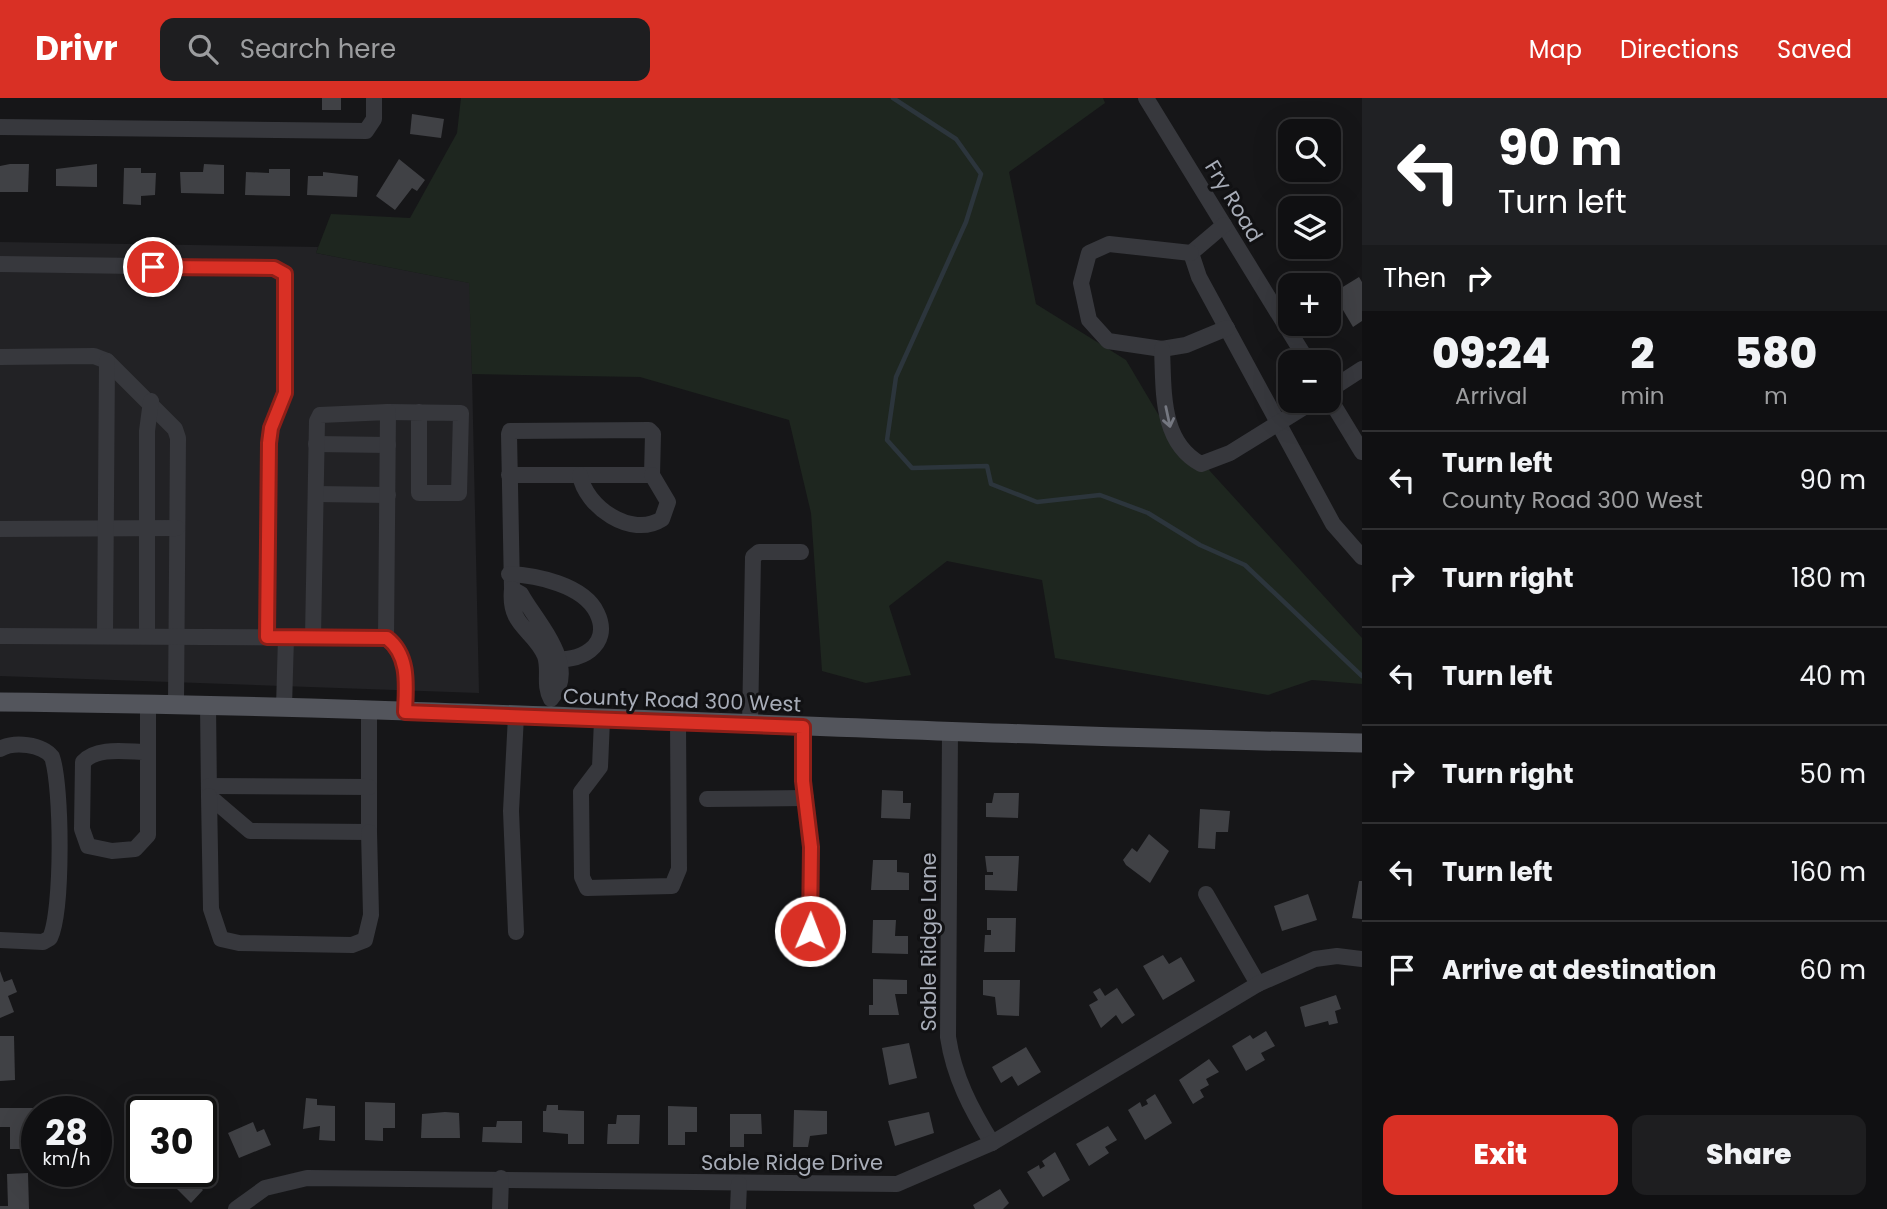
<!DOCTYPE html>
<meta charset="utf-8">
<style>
body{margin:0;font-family:Poppins,sans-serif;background:#1e1e20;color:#f1f3f6;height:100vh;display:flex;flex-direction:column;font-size:26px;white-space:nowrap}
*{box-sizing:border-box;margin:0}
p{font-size:23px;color:#9c9d9f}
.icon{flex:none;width:38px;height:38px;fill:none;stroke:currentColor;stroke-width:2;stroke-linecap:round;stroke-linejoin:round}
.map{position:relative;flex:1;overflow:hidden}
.panel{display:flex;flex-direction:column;background:#101012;width:525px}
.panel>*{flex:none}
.top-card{background:#202124;color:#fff;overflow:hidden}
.controls{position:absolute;left:1278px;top:21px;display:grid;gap:14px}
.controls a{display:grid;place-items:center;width:63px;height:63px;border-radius:14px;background:#101012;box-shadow:0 7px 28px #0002,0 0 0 2px #303032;font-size:35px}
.speed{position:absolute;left:21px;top:998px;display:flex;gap:14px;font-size:35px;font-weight:700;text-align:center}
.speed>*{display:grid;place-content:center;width:91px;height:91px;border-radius:50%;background:#101012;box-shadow:0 7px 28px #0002,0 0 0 2px #303032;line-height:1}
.speed small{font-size:18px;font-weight:400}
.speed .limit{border:4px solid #111;border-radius:10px;background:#fff;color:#111}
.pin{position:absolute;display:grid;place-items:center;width:60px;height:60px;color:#fff;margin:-30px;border:4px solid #fff;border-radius:50%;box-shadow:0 2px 7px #0007}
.me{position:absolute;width:77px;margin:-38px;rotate:1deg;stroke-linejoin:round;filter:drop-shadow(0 0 5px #0008)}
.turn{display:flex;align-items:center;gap:24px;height:147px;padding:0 21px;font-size:32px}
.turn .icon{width:91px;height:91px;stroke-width:2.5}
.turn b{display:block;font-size:49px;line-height:60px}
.then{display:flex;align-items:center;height:66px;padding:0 21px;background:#0003;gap:14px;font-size:26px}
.eta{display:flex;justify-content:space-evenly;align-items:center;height:119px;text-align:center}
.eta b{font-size:42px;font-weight:800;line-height:49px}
.action{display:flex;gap:14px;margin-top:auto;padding:14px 21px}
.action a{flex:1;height:80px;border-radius:14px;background:#d93025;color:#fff;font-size:28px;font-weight:800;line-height:80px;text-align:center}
.action a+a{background:#1e1e20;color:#f1f3f6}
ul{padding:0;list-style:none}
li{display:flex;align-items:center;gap:21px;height:98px;padding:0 21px;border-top:2px solid #303032}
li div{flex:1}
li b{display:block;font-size:26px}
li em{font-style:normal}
header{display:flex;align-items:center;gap:42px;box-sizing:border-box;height:98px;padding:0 35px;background:#d93025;color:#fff}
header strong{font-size:33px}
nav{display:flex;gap:38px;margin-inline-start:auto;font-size:24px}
.search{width:490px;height:63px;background:#1e1e20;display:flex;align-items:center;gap:18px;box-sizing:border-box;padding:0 24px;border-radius:14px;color:#9c9d9f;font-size:26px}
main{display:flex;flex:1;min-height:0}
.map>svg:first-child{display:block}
.built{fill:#222225}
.green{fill:#1e261f}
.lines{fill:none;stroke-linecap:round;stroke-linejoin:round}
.stream{stroke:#2c353c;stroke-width:4.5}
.building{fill:#404145}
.minor{stroke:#37383d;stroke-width:16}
.major{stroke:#53555c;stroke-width:19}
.oneway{stroke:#757881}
.route-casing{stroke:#8d1f18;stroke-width:18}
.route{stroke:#d93025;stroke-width:12}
.labels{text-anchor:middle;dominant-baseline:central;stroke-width:6;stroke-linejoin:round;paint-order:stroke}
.street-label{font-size:21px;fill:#a8adb8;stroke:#111113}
</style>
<header>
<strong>Drivr</strong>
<div class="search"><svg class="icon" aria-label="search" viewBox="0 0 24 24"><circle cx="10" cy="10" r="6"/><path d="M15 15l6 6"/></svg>Search here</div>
<nav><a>Map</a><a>Directions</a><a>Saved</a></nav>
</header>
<main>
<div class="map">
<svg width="1362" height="1111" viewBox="0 0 1362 1111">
<rect width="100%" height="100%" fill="#161618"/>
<!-- built -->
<path class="built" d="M0,144L318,149L316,155L470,185L479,595L0,578Z"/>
<!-- green -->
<path class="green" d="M461,0H1103L1105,5L1009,74L1036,206L1126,262L1158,316L1362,540V586L1312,582L1268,597L1055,560L1042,482L947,463L889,508L911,577L866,585L822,573L811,415L789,322L640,279L472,276L469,185L316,155L331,116L410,120L457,35Z"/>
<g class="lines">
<!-- stream -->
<path class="stream" d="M893,0L956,41L981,76L966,124L896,279L887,342L912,370L987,368L991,386L1037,404L1100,397L1148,415L1200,447L1245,467L1362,578"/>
</g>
<!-- building -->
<g class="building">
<rect x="322" y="0" width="19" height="12"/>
<path d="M412,16L444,21L441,40L410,36Z"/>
<path d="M399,61L425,82L417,93L412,90L395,112L376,98Z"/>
<path d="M10,66H29L28,94H0V68Z"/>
<path d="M97,66V89L56,88V71Z"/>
<path d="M204,66L224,67V96L181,95L180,74H203Z"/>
<path d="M124,70H141V75H156L155,97L141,98V107L123,106Z"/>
<path d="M269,71H290V98L245,97L246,74L269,75Z"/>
<path d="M323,74L358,78L357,99L307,97L308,78H323Z"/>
<path d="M1359,179L1362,184V223L1353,229L1333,195Z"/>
<path d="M882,692L903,693V705H911L910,721L881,720Z"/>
<path d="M994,695H1019L1018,720L986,719V705H992Z"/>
<path d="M1200,711L1230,713L1228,734H1216L1215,751L1198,750Z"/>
<path d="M1149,736L1169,753L1150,785L1126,767L1123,762L1132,750L1137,754Z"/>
<path d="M985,758H1019L1017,793L985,792V777H993V774H987Z"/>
<path d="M873,762H897V774L909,775V792H871Z"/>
<path d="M1359,783H1362V821L1352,820Z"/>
<path d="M1308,796L1317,822L1282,833L1274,808Z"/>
<path d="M987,820H1016L1015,854H984L985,837H991V832H987Z"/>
<path d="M873,822H896L895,838H908V856L872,855Z"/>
<path d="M1163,857L1169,866L1181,859L1195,883L1163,902L1143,868Z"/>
<path d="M0,873L4,884L12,881L17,894L8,898L14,914L0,920Z"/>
<path d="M873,881L907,882V896H895L899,917H869V907H873Z"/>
<path d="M983,882H1020L1019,918L997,917L995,899L983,897Z"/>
<path d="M1100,890L1105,898L1117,890L1135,917L1122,926L1116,917L1101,930L1089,907L1098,902L1093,894Z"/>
<path d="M1336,897L1341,911L1335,913L1338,925L1329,927L1328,923L1305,929L1300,909Z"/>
<path d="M1266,933L1275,948L1261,955L1265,962L1246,973L1232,948L1250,937L1253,941Z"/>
<path d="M0,938H14L15,982L0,983Z"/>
<path d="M909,945L917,980L889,987L882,950Z"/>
<path d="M1026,949L1041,974L1018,988L1012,978L1001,985L992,969Z"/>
<path d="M1209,961L1219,974L1206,981L1209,987L1200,992L1204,999L1193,1006L1179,982Z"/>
<path d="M1155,996L1172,1025L1145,1042L1128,1012L1140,1004L1142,1009L1148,1006L1146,1002Z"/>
<path d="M306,1000L317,1001V1007L335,1008V1043L319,1042L320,1028L303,1031Z"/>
<path d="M365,1004L395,1005V1030H383V1043L365,1042Z"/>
<path d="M547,1007H558V1012L584,1013V1046H568V1036L543,1034V1013H546Z"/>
<path d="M668,1008L697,1009V1034H685V1047H668Z"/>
<path d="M0,1010H35V1051H10V1029H0Z"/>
<path d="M794,1012L827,1013V1036L810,1038L808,1049H793Z"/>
<path d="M445,1014L459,1015L460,1040H421L422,1016Z"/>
<path d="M929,1014L934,1035L895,1048L888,1023Z"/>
<path d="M730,1016H761L762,1036H744V1049H730Z"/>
<path d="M617,1017H640L639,1046H607L608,1026H616Z"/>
<path d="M497,1023H522V1045L482,1044L483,1029H496Z"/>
<path d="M253,1024L257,1034L264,1031L271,1047L239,1060L228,1035Z"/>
<path d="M1108,1028L1117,1042L1105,1049L1109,1055L1089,1068L1076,1046Z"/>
<path d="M1055,1054L1070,1082L1043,1099L1027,1074L1039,1067L1040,1071L1045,1068L1042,1063Z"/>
<path d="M167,1073H202L193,1082L203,1092L191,1105L163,1077Z"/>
<path d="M28,1075L29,1111H0V1108H8L7,1076Z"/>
<path d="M1000,1091L1009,1105L1003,1111H975L973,1107Z"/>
</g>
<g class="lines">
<!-- minor -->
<g class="minor">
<path d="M1146,0L1308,264"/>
<path d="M0,29L366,33L374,21V0"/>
<path d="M1224,127L1191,155L1199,179L1333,426L1362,459"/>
<path d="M1191,155L1109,146L1089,155L1081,185L1089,222L1108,243L1162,251L1186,247L1227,230"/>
<path d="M0,166L274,170L285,176V295L271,330L269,345L267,539"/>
<path d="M1162,251C1164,293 1160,344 1201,366L1230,355L1314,303"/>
<path d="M0,259L94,258L107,263L175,331L178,340L176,606"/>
<path d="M1328,293L1362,271"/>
<path d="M1328,298L1362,354"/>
<path d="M388,314L461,315L459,395H419V314"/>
<path d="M316,346L388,347"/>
<path d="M509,377H652L653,336L649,332L510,333L509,336L512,491"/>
<path d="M580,377C585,408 631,441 662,421L668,404L652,377"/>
<path d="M316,396L388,397"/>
<path d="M0,431L177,430"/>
<path d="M509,476C536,477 584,487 597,515C613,548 578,566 551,560"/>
<path d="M512,491L521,496C537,525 580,568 551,601C543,587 550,572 545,558C534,531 508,529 512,491Z"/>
<path d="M105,537L107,263"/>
<path d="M147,537V333L151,303"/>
<path d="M0,538L386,540C410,558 406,587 405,614"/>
<path d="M313,539L317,323L320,317L388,314L386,540"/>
<path d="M208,606L209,698L250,733L369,734V612"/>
<path d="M284,609L286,539"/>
<path d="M516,618L511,713L516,834"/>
<path d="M602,622L600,669L581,694L582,779L587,790L672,788L679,771L678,625"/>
<path d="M750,627L753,459L759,454H801"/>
<path d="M803,629V683L811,749L810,861"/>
<path d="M950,634L948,939C954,979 971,1011 992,1045"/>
<path d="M0,651C14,643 42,646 52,659C62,688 63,812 50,840L43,844L0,842"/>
<path d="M148,654C128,654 97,648 83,664L82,731L88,748L112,753L135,751L148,737V605"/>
<path d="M209,688L369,689"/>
<path d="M209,698L211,811L221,841L239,845L352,847L365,842L371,817L369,734"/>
<path d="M707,701L806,700"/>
<path d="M1206,796L1258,886"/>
<path d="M236,1111L265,1090L307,1080L897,1086L992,1045L1258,886L1315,861L1337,858L1362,861"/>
<path d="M500,1111L501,1080"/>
<path d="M738,1111L739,1086"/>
</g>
<!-- major -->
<path class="major" d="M0,604C454,608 908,637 1362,645"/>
</g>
<!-- one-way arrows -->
<defs><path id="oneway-shaft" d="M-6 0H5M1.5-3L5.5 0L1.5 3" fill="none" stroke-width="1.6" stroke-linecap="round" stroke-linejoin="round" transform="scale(1.75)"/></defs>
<use class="oneway" href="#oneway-shaft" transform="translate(1168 319) rotate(78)"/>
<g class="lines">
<!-- route casing -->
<g class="route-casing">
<path id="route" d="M153,169L274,170L285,176V295L271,330L269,345L267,539L387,540C410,558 406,588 405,614L803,629V683L811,749L810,833"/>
</g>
<!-- route -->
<use href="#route" class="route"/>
</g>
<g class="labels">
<!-- street labels -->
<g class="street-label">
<text transform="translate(1234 103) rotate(59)">Fry Road</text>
<text transform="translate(682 602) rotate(2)">County Road 300 West</text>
<text transform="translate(928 844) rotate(-90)">Sable Ridge Lane</text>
<text x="792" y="1064">Sable Ridge Drive</text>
</g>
</g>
</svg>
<div class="controls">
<a><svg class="icon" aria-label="search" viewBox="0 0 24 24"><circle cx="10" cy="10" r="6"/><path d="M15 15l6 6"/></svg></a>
<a><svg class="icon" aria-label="layers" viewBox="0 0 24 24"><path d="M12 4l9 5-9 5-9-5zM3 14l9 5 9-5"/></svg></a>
<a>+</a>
<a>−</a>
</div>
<div class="speed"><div>28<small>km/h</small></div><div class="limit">30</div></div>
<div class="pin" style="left:153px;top:169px;background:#d93025"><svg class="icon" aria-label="arrive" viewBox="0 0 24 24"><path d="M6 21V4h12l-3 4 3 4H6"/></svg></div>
<svg class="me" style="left:810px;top:833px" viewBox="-20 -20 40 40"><circle r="17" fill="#d93025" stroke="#fff" stroke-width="3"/><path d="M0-11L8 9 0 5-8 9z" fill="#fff"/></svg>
</div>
<section class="panel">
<div class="top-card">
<div class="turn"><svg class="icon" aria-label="left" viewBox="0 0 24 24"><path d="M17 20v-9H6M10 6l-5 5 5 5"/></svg><div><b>90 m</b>Turn left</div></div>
<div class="then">Then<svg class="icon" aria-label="right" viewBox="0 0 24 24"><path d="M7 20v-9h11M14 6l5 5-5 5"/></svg></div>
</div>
<div class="eta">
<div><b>09:24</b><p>Arrival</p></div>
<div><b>2</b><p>min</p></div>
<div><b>580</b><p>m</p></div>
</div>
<ul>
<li><svg class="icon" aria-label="left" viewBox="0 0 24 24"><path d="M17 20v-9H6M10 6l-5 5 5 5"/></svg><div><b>Turn left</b><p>County Road 300 West</p></div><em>90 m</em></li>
<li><svg class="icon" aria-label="right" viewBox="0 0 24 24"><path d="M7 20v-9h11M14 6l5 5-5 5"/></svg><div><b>Turn right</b></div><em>180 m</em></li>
<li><svg class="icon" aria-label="left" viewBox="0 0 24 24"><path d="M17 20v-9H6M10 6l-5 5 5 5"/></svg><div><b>Turn left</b></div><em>40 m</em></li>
<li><svg class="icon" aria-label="right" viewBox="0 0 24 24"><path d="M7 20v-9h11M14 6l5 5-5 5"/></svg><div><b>Turn right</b></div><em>50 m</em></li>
<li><svg class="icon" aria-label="left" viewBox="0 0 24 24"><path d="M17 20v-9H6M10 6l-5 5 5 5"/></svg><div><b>Turn left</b></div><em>160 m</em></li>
<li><svg class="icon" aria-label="arrive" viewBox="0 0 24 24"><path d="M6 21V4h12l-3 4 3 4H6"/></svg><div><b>Arrive at destination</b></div><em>60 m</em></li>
</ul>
<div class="action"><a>Exit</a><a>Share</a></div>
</section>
</main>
